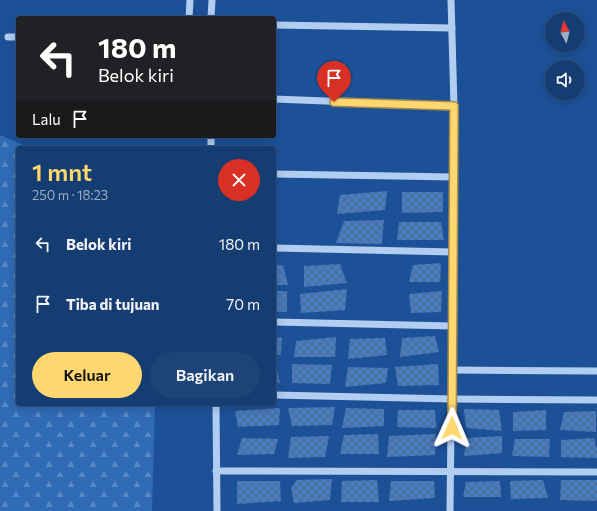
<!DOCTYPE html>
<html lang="id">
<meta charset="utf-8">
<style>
body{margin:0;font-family:Commissioner,sans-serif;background:#1e4477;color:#f1f3f6;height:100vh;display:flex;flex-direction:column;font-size:15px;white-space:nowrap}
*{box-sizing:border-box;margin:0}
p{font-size:13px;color:#9daec4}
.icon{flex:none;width:22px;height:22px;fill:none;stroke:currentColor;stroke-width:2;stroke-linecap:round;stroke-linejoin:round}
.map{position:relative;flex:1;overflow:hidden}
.side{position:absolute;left:16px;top:146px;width:260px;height:260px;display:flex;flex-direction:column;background:#153d72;border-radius:4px;box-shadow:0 2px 10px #0003,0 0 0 1px #345684}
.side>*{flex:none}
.top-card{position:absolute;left:16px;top:16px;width:260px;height:122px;border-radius:4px;box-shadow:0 2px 10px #0003,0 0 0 1px #345684;background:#202124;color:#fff;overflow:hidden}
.needle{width:26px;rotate:353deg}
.controls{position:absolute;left:545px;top:12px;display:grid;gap:8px}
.controls a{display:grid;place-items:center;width:40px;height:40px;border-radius:50%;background:#153d72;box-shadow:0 2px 10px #0003,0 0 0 1px #345684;font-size:20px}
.pin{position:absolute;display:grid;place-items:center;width:34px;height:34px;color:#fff;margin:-41px -17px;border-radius:50% 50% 50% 0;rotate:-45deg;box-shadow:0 0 4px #0007}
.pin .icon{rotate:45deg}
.me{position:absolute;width:44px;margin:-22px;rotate:1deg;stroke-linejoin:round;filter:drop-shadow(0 0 3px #0008)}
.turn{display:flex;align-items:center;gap:14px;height:84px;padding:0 16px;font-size:18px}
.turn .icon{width:52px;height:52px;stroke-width:2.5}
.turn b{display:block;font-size:28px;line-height:34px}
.then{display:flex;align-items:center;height:38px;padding:0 16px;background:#0003;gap:8px;font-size:15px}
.round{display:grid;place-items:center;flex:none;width:42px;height:42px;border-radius:21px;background:#1e4477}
.overview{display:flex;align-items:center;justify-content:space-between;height:68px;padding:0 16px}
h1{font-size:24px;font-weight:600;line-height:30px;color:#ffd770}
.cta{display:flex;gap:8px;margin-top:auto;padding:8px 16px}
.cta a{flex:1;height:46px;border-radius:24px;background:#ffd770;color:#111;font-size:16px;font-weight:600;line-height:46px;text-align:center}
.cta a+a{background:#1e4477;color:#f1f3f6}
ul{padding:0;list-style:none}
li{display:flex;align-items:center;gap:12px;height:60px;padding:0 16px}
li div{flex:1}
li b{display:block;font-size:15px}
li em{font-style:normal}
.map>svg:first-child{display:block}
.forest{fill:url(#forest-firs)}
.building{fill:url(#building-cross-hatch)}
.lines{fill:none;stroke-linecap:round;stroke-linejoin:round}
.minor{stroke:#b1cdf0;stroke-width:7}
.route-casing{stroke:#a68c49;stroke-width:10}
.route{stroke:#ffd770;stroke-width:7}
</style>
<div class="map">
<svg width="597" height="511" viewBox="0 0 597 511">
<defs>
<pattern id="forest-firs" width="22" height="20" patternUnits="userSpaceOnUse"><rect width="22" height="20" fill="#306bb5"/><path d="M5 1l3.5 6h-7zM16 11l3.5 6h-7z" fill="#5989c4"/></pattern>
<pattern id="building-cross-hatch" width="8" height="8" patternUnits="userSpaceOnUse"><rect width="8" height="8" fill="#497dc0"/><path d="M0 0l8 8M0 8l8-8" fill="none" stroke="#4a678c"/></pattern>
</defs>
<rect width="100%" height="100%" fill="#1c5198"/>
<!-- forest -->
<path class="forest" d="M0,135L30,148H18V404H155L152,511H0Z"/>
<!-- building -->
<g class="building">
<path d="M387,191L385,210L337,214L340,195Z"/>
<path d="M402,192H443V212L402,213Z"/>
<path d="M384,220L382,244L336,243L344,221Z"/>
<path d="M399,222H441L444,240H397Z"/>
<path d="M441,263L440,282H409L413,265Z"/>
<path d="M340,264L347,283L304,287V266Z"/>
<path d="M274,265H283L288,285H274Z"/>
<path d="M347,289L345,310L301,313L300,294Z"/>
<rect x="274" y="291" width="13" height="21"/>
<path d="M442,291L441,312L411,313L409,294Z"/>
<path d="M435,336L439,352L400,357L402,338Z"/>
<path d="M282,337L281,355H274V338Z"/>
<path d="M336,337L335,357H294L296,341Z"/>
<path d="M385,338L387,355L348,359L350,339Z"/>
<path d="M292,364L332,365L330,384L292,383Z"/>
<path d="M438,364L439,385L398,386L395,367Z"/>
<path d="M274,366H276L280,383H274Z"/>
<path d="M348,367L388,368L386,383L345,387Z"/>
<path d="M335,407L332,425L292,426L288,408Z"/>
<path d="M280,408L279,425L238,427L235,411Z"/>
<path d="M346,408L384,409V426L342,428Z"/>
<path d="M464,409L499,410L502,431L466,428Z"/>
<path d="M398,410H435L436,428L397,427Z"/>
<path d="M546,410V430L513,431V412Z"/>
<path d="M596,411V432L560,430L564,412Z"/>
<path d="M378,434L379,454H340L344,435Z"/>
<path d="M436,434L435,455L387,457L389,436Z"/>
<path d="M329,436L325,457L288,458L291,437Z"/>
<path d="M502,436V453L464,456L467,438Z"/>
<path d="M242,438L278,439L274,454L237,455Z"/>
<path d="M594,438L597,449V458L561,457V440Z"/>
<path d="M515,439H550L549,457L512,456Z"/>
<path d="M332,479L330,500L294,503L291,488L297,480Z"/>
<path d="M377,480L379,502H341L342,481Z"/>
<path d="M543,480L548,498L511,499L510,481Z"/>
<path d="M561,480H597V501L560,500Z"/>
<path d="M237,481H280L281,501L237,504Z"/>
<path d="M391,481H434L435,498L389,501Z"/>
<path d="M500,481L501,497H463L466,482Z"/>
</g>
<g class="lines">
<!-- minor -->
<g class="minor">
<path d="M189,18L190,0"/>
<path d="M211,18L212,0"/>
<path d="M274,25L452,28"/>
<path d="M8,37H18"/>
<path d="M274,99L454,106"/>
<path d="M211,136V148"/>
<path d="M274,174L454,177"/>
<path d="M274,248L453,252"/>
<path d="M274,322L452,326"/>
<path d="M453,370L597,371"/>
<path d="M274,395L452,399L597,400"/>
<path d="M216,404L217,511"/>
<path d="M216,471L597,472"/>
<path d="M450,511L454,177V106L451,0"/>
</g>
</g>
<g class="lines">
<!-- route casing -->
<g class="route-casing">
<path id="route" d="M334,102L454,106L452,428"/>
</g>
<!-- route -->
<use href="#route" class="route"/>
</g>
</svg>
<div class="controls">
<a><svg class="needle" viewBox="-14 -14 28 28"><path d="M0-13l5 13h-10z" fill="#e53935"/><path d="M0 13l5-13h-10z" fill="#9daec4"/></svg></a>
<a><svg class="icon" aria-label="sound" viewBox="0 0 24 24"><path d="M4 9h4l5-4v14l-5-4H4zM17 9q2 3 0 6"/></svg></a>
</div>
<div class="pin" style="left:334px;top:102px;background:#d93025"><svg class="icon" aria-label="arrive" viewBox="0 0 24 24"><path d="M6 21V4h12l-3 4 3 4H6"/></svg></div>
<svg class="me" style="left:452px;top:428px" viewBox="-20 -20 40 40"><path d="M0-17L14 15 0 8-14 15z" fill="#ffd770" stroke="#fff" stroke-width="4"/></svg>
<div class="top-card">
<div class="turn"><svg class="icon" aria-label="left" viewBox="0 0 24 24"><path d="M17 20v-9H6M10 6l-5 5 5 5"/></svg><div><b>180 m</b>Belok kiri</div></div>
<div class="then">Lalu<svg class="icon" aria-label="arrive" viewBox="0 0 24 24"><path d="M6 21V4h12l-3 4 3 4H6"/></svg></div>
</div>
<section class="side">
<div class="overview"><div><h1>1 mnt</h1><p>250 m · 18:23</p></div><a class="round" style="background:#d93025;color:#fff"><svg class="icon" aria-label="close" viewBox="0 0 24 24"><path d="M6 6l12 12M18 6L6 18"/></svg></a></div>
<ul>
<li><svg class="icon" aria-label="left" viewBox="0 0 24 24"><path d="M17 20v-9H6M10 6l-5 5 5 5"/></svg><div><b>Belok kiri</b></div><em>180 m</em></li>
<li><svg class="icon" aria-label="arrive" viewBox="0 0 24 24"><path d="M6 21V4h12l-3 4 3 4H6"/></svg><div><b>Tiba di tujuan</b></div><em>70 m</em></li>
</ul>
<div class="cta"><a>Keluar</a><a>Bagikan</a></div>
</section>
</div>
